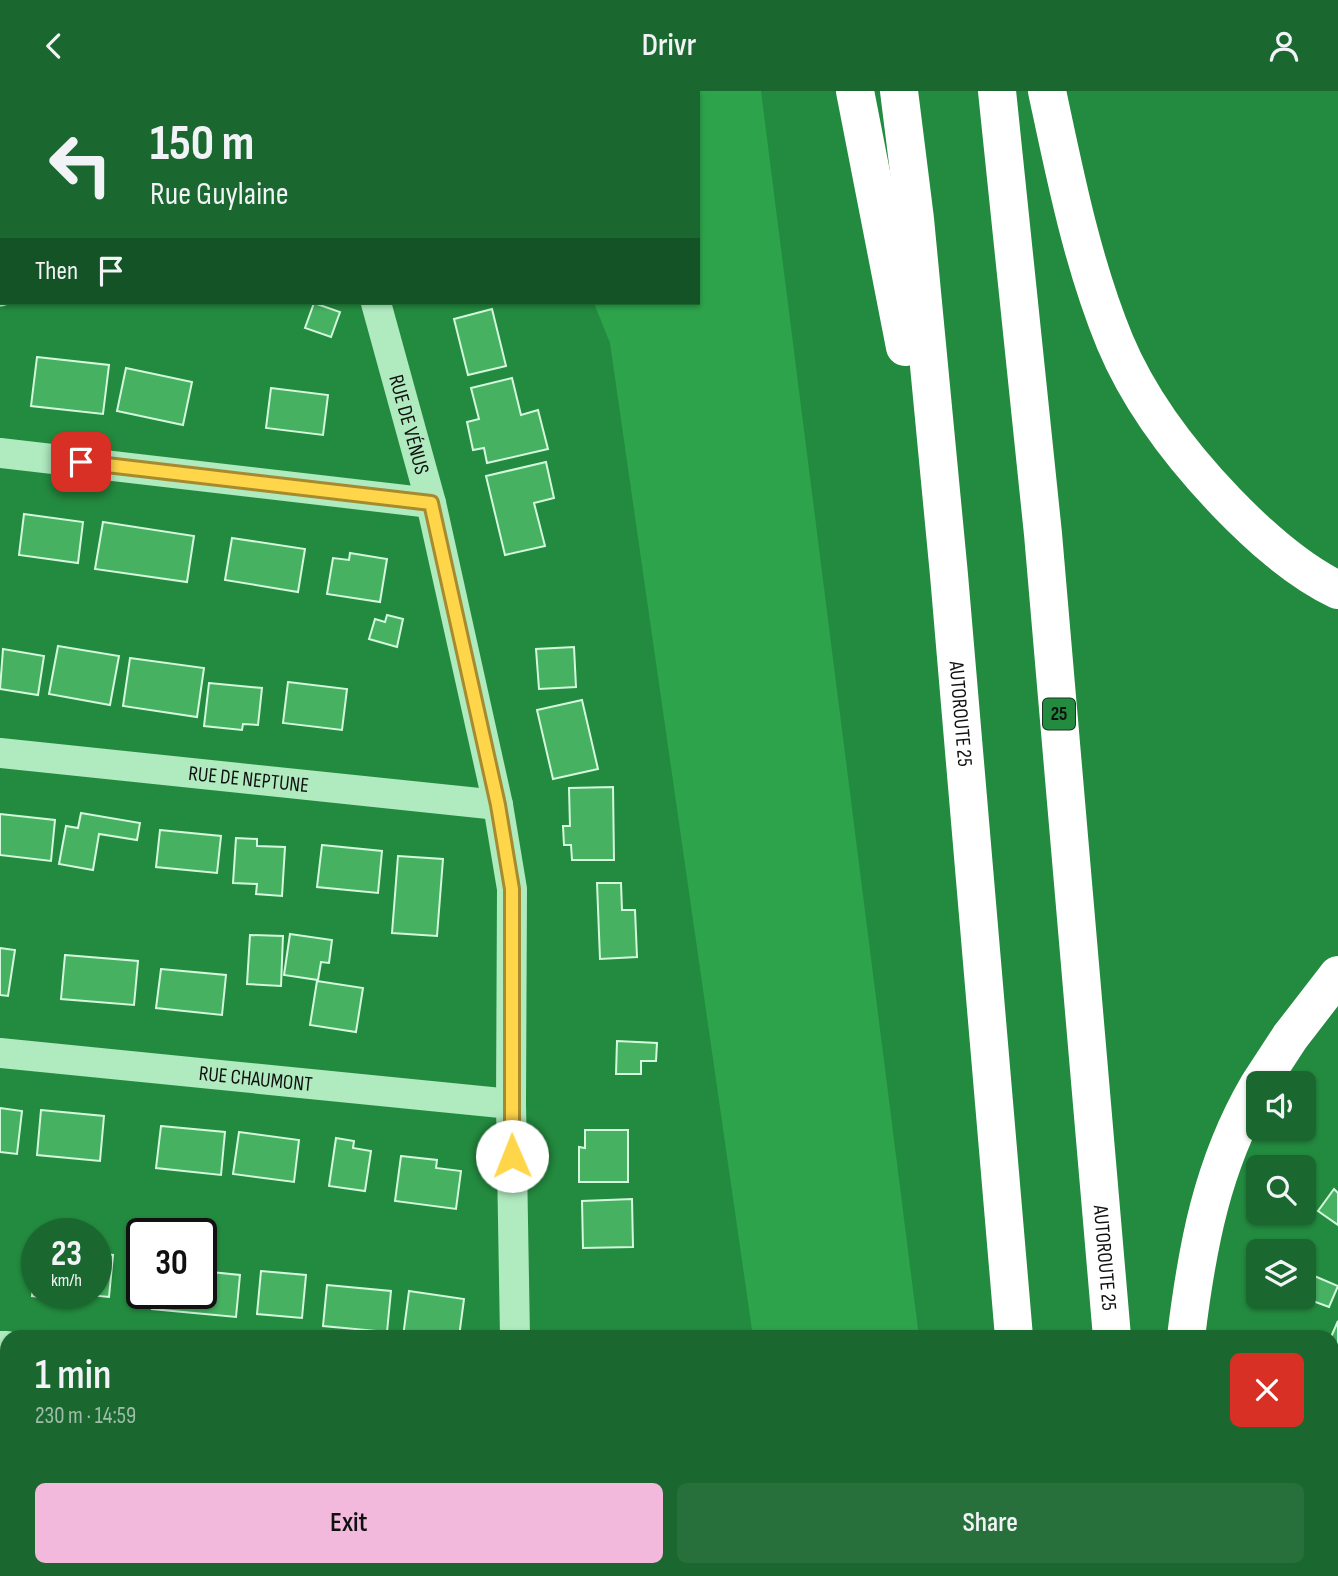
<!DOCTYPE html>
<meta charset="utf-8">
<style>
body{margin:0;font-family:"Sofia Sans Condensed",sans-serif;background:#27703b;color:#f1f3f6;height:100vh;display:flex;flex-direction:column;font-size:26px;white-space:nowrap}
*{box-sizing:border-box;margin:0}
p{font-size:23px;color:#9fbeaa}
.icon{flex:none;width:38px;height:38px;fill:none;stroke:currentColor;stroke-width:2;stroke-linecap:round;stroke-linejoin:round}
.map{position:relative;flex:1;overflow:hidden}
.details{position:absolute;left:0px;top:1239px;width:1339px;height:247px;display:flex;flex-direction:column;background:#1a682f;border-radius:21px 21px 0 0;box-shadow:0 2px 5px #0004}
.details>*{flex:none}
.hud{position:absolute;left:0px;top:0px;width:700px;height:214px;box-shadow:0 2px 5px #0004;background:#1a682f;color:#f1f3f6;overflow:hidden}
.fabs{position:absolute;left:1246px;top:980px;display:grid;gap:14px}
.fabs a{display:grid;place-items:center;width:70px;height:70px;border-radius:10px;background:#1a682f;box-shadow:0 2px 5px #0004;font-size:35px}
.speed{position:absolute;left:21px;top:1127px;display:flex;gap:14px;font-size:35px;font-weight:700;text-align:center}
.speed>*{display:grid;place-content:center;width:91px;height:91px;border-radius:50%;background:#1a682f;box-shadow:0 2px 5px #0004;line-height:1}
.speed small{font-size:18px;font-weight:400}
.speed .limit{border:4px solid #111;border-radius:10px;background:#fff;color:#111}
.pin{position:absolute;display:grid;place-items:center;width:60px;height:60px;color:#fff;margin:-30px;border-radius:14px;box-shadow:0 4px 10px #0006}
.me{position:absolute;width:77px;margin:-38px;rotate:359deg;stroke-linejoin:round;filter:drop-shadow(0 0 5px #0008)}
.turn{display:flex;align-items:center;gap:24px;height:147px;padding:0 35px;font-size:32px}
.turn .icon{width:91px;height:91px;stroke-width:2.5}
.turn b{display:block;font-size:49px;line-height:60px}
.then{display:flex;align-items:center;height:66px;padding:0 35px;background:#0003;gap:14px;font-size:26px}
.round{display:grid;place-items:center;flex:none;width:74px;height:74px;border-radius:10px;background:#27703b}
.headline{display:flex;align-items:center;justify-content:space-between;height:119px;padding:0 35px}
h1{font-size:42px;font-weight:600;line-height:52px}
.cta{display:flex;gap:14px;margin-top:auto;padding:14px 35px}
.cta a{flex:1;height:80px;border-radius:10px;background:#f3b9dd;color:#111;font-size:28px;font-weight:600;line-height:80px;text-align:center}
.cta a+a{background:#27703b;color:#f1f3f6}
header{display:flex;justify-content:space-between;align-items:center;height:91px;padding:0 35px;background:#1a682f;font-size:32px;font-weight:600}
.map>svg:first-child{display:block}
.green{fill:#2da34b}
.building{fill:#47b162;stroke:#d4f8dd;stroke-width:2}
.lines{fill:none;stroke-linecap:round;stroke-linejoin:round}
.minor{stroke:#b0eabf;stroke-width:30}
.tertiary{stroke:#b0eabf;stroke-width:37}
.motorway{stroke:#fff;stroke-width:38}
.route-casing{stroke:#a68a30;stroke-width:18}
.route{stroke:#ffd54a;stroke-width:12}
.labels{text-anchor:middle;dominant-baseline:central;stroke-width:7;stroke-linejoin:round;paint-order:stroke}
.shield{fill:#238b3f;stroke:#16361f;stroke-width:2}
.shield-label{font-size:19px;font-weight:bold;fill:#111}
.street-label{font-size:21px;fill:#111;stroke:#238b3f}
</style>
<header><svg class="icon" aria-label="back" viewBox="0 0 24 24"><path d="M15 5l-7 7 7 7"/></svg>Drivr<svg class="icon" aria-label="person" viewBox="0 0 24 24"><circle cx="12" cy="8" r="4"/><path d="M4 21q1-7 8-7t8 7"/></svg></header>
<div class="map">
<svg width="1338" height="1485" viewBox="0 0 1338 1485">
<rect width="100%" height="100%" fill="#238b3f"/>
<!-- green -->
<g class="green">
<path d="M505,0H761L919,1246H753L610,252L594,212H698V2Z"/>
<path d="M747,1479H948L949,1485H747Z"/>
</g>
<!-- building -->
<g class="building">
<path d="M314,212L340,221L331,246L305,237Z"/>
<path d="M492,218L506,275L468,284L454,228Z"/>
<path d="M37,266L109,274L103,323L31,315Z"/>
<path d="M126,277L192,291L183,334L117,320Z"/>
<path d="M512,287L521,324L538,319L548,358L487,372L484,357L473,359L467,331L479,328L471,297Z"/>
<path d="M271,297L328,304L323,344L266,337Z"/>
<path d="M546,371L554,407L534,412L545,455L505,464L486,385Z"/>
<path d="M24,423L83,431L78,472L19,464Z"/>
<path d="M103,431L194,445L187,491L95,478Z"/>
<path d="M232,447L305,458L298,501L225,489Z"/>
<path d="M350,462L387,468L380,511L327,503L333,467L349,469Z"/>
<path d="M387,524L403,528L397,556L369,548L375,528L385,531Z"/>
<path d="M58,555L119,565L110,614L49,603Z"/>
<path d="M574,556L576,596L539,598L536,558Z"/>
<path d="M3,558L44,565L38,604L0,598Z"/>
<path d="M130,567L204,577L197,626L123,615Z"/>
<path d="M288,591L347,598L342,639L283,632Z"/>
<path d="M209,592L262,597L258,634L243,633L242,639L204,635Z"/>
<path d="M582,609L598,678L553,688L537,619Z"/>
<path d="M613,696L614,769H572L571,754H564L563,735H570L569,697Z"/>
<path d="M81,722L140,732L137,749L99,743L93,779L59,773L66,735L78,737Z"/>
<path d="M0,723L55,729L51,770L0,764Z"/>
<path d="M160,739L221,745L217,782L156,776Z"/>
<path d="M236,747L257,748V755L285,756L282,805L256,803L257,793L233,792Z"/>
<path d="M322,754L382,760L378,802L317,796Z"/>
<path d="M398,765L443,768L437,845L392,842Z"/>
<path d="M597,792H621L622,819H635L637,866L600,868Z"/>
<path d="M290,843L332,849L329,872L321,871L318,889L284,884Z"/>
<path d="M250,844L283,845L281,895L247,893Z"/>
<path d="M0,857L15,859L8,905L0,904Z"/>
<path d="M65,864L138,870L134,914L61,908Z"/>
<path d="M161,878L226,884L222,924L156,917Z"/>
<path d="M317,890L363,897L356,941L310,934Z"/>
<path d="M617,950L657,952L656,970H641V983H616Z"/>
<path d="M0,1017L22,1020L17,1063L0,1061Z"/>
<path d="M41,1019L104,1025L100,1070L37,1064Z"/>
<path d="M161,1035L225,1041L221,1084L156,1077Z"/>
<path d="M585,1039H628V1091H579V1056L585,1057Z"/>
<path d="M239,1041L299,1049L294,1091L233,1083Z"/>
<path d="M336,1047L354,1050L353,1057L371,1060L365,1100L329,1095Z"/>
<path d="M401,1065L437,1069L436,1077L461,1080L456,1118L395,1110Z"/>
<path d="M1334,1098L1338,1102V1134L1318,1120Z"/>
<path d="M632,1108L633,1156L583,1157L582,1110Z"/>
<path d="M37,1160V1202H96V1162L113,1164L109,1206L89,1204L88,1211L32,1205Z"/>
<path d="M201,1180L240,1184L236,1226L152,1218L153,1202H201Z"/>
<path d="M261,1180L306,1184L302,1227L257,1223Z"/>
<path d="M1305,1181L1338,1195L1329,1216L1302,1206Z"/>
<path d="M327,1194L391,1200L387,1241L323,1235Z"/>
<path d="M409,1200L464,1208L459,1246H403Z"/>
<path d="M1338,1230V1264L1332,1261L1331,1246Z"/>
<path d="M1332,1291L1338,1293V1337L1332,1335Z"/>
<path d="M1332,1351L1338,1352V1394L1332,1393Z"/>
<rect x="1332" y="1429" width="6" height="43"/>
<path d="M0,1448L7,1449V1479H37L36,1485H0Z"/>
<path d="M92,1479H152L151,1485H91Z"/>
<path d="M204,1479H248L261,1480V1485H203Z"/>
<path d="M269,1479H291L290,1485H268Z"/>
<path d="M436,1479H479L478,1485H435Z"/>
<path d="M599,1479H656V1485H598Z"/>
</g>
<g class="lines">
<!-- minor -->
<g class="minor">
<path id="s1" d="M376,212L431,412L498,714L512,798L511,1013L515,1246"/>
<path d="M0,362L431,412"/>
<path id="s2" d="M0,662L498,714"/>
<path id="s3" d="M0,962L511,1013"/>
<path d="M0,1255H7"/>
<path d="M525,1479L526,1485"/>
</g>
<!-- tertiary -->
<g class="tertiary">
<path d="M97,2L98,0"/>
<path d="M0,197L2,194"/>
</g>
<!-- motorway -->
<g class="motorway">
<path d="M855,0L905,256"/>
<path id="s4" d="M899,0L915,128L949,484L1014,1246"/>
<path id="s5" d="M997,0L1043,443L1112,1246"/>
<path d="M1047,0C1065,84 1082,171 1115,251C1140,311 1181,364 1226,411C1258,444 1296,479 1338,499"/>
<path d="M1260,992L1290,946L1338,884"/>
<path d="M1186,1246C1197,1156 1212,1074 1258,995"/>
<path d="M1034,1479L1035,1485"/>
<path d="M1132,1479V1485"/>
<path d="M1172,1485V1479"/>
</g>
</g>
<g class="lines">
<!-- route casing -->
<g class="route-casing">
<path id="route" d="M81,371L431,412L498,714L512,798V1065"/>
</g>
<!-- route -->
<use href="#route" class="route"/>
</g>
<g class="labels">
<!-- shield labels -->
<rect class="shield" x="1043" y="607.5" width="32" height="31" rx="5"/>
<g class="shield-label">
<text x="1059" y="623">25</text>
</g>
<!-- street labels -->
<g class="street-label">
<text stroke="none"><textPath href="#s1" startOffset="126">RUE DE VÉNUS</textPath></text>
<text stroke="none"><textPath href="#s4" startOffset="626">AUTOROUTE 25</textPath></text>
<text stroke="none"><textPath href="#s2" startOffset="250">RUE DE NEPTUNE</textPath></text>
<text stroke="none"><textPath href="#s3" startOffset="257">RUE CHAUMONT</textPath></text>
<text stroke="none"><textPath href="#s5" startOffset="1172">AUTOROUTE 25</textPath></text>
</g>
</g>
</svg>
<div class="fabs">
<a><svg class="icon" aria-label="sound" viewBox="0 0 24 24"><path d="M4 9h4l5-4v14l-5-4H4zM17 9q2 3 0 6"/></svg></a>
<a><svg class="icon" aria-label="search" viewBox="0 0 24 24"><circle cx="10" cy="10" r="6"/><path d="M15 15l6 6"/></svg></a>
<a><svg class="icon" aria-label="layers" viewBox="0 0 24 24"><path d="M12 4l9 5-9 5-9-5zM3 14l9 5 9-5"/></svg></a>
</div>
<div class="speed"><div>23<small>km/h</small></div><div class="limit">30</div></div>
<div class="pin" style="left:81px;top:371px;background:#d93025"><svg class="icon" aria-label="arrive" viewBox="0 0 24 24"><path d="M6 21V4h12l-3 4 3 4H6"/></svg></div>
<svg class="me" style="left:512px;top:1065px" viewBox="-20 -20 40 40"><circle r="19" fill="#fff"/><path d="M0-13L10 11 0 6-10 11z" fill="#ffd54a"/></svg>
<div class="hud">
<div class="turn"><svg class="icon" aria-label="left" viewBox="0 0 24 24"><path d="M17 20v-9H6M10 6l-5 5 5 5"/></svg><div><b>150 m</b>Rue Guylaine</div></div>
<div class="then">Then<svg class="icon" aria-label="arrive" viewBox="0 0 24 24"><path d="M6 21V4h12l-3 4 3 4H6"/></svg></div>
</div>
<section class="details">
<div class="headline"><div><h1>1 min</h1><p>230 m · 14:59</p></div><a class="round" style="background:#d93025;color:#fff"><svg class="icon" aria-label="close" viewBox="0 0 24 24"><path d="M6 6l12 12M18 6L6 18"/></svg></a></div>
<div class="cta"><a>Exit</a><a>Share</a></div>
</section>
</div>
